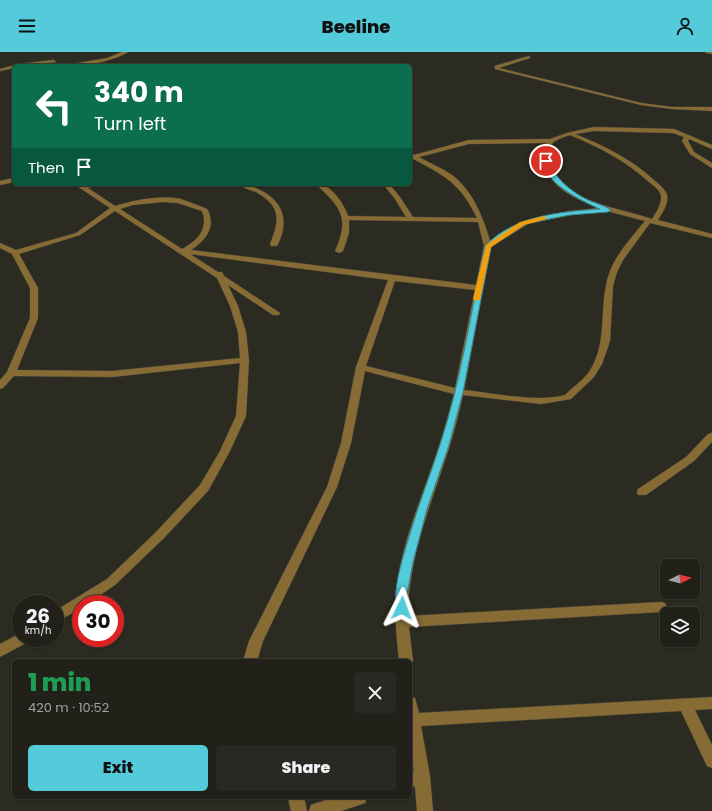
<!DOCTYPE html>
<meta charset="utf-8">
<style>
body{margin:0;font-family:Poppins,sans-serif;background:#292822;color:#f1f3f6;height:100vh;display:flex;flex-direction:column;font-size:15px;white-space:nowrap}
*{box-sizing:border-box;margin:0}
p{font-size:13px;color:#a2a3a2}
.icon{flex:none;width:22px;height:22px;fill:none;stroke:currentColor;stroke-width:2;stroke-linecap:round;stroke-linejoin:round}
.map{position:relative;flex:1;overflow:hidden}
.panel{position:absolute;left:12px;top:607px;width:400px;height:140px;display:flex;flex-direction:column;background:#212019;border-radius:6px;box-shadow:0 1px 3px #0004,0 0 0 1px #3e3e38}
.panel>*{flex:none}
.hud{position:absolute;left:12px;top:12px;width:400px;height:122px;border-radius:6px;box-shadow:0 1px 3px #0004,0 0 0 1px #3e3e38;background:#0b6e4f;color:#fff;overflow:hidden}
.needle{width:26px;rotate:84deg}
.tools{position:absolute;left:660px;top:507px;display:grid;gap:8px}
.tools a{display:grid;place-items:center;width:40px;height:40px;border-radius:6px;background:#212019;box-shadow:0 1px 3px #0004,0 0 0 1px #3e3e38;font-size:20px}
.speed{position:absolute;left:12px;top:543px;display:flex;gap:8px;font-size:20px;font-weight:700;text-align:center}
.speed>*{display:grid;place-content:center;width:52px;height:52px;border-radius:50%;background:#212019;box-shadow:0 1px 3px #0004,0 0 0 1px #3e3e38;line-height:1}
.speed small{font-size:10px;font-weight:400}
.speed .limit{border:6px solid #d22;background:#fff;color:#111}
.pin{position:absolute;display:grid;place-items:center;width:34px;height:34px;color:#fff;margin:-17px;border:2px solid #fff;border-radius:50%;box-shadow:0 1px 4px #0007}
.me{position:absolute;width:44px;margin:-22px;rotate:3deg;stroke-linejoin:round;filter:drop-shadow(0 0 3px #0008)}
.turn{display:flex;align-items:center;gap:14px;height:84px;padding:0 16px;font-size:18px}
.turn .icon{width:52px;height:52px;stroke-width:2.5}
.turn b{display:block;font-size:28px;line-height:34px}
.then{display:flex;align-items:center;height:38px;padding:0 16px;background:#0003;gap:8px;font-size:15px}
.round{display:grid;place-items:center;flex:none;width:42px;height:42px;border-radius:6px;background:#292822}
.head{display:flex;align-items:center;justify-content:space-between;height:68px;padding:0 16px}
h1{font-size:24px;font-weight:800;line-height:30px;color:#1e9e55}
.primary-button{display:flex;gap:8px;margin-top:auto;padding:8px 16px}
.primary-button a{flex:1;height:46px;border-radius:6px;background:#53cbda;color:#111;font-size:16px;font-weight:800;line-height:46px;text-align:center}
.primary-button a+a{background:#292822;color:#f1f3f6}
header{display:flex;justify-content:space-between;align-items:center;height:52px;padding:0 16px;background:#53cbda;color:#111;font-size:18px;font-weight:800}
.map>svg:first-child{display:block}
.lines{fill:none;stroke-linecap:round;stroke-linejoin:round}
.minor-casing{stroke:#47463c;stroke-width:1}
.minor{fill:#876b35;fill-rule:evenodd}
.route{fill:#53cbda;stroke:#36848e}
.slow{fill:#f59e0b}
</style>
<header><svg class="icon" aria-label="menu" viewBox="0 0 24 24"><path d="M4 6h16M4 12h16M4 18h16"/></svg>Beeline<svg class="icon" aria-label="person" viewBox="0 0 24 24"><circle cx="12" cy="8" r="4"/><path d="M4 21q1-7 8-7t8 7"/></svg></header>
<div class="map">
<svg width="712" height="759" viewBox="0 0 712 759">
<rect width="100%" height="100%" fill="#2c2b21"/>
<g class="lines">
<!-- minor casing -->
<g class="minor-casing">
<g id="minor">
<path d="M122,0H128C110,11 82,14 61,14L107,6Z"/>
<path d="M705,0H712V2L706,1Z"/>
<path d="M529,4L530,6L499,16L641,51L672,55H712V59L672,57L641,53L495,17V14Z"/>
<path d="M54,8L56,10L14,14V16L0,19V17L19,12Z"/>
<path d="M594,75L674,77L712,93V97L689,87L688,89L694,100L712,111V116L690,102L682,89L684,85L673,81L594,79L575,82C604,94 632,107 655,129C659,132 665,137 667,143C669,152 662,161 658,168L712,182V186L650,171L623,208L617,220L613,234L610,289L602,312L594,325L571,347L541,352L463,343C459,360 455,377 450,393C432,450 408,504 408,564L661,550L665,551L667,555L665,559L661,560L409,575L413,609L410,613V609H399C397,587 394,565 396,542C400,493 424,441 439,394C445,377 449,359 454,342L365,319L351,391L337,435L263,589L257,609H243L249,589L327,435L341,391L356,315L388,228L190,202L218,220H222L224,224L280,261L279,263H273L228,233L238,254L246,280L249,308L246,364L230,399L208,439L163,487L115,533L87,552H81V556L55,571V559L107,527L155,481L200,433L220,399L236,364L240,311L112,325L14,324L3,336L0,337V328L7,320L30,266V236L12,202L0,196V191L16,198L76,181L110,156L74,132H81L84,134L100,132L88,136L115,154C135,148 160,143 181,147C190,150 199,154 207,157C217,174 206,188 191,198L476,233L484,194L478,170L349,168V181L343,199L339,201L335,199C338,192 341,185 342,177C345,157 329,145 316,132C331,132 343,150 348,164L406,165L395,147L383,132H389L400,145L413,165L477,166C459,129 444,124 410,105V101L414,103L469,88L550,87L567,81ZM570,83C599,95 626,109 649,130C654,134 660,138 661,144C662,152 656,161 652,167C624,157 564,150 551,117C550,113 550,108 549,104C547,90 558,87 570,83ZM546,91C543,97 543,102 544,109C548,136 578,148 599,156L570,159L524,169L490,189C483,165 473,139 452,123C442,116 429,111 419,105L469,92ZM163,150L178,151L202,159C209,177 197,189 182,197L120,157L133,153ZM115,159L217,226L230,254L238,280L240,306L112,319L17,318L38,266V236L19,202L80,183ZM607,159L645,169C632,185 615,203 609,222C598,254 609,290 589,320C583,328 572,336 565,343C537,351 493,341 464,338L491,195L528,172L570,163ZM395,229L475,238L455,336L366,314Z"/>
<path d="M14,126V130L0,133V129Z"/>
<path d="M239,132C248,132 254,135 262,139C285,151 289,172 277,194H271L270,192C280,168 281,154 256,140C250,138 243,136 239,132Z"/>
<path d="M712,381V390L694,409L646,443H638L637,440L638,437L686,405L708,382Z"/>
<path d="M21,581V586H30L28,590L0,605V592Z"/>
<path d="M410,645L415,646L419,661L712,645V657L695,658L712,693V716L707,714L681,659L421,674L430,724L433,759H417L415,734L410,736V720L414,719L410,696Z"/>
<path d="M288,745H304L307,759H291Z"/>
<path d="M335,745H367L365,751L341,759H309L311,753Z"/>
</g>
</g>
<!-- minor -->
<use href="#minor" class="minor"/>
</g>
<!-- route -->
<path class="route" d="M544,108H548C555,126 569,138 586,147C594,151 604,153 611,158L608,160L570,163L528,171L511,181L491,195L463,340L449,393L427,457L413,510L407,542L408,556L406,559L402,561L398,559C390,544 404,502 409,485C418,454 430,424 440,393C461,329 471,260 485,194C515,163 560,160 600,157C584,150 541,130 544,108Z"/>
<!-- slow -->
<path class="slow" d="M544,164L547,166L546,167L524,173L491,195L480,247L477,249L474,248L473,247L486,193L520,170Z"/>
</svg>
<div class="tools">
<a><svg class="needle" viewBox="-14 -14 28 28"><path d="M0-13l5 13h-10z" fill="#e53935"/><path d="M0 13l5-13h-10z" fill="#a2a3a2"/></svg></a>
<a><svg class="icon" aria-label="layers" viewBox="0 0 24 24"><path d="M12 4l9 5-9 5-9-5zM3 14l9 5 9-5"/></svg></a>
</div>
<div class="speed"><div>26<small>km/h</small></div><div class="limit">30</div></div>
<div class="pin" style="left:546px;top:109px;background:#d93025"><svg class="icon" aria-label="arrive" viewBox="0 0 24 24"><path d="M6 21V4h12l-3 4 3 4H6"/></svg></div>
<svg class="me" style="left:402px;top:556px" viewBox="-20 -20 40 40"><path d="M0-17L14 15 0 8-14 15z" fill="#53cbda" stroke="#fff" stroke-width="4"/></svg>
<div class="hud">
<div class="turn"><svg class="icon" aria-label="left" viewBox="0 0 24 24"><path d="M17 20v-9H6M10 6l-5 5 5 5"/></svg><div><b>340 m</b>Turn left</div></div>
<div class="then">Then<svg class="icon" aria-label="arrive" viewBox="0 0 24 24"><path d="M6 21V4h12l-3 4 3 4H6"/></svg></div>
</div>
<section class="panel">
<div class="head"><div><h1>1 min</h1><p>420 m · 10:52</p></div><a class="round"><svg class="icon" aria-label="close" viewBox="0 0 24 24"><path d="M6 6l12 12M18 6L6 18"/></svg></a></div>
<div class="primary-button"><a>Exit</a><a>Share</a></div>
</section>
</div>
